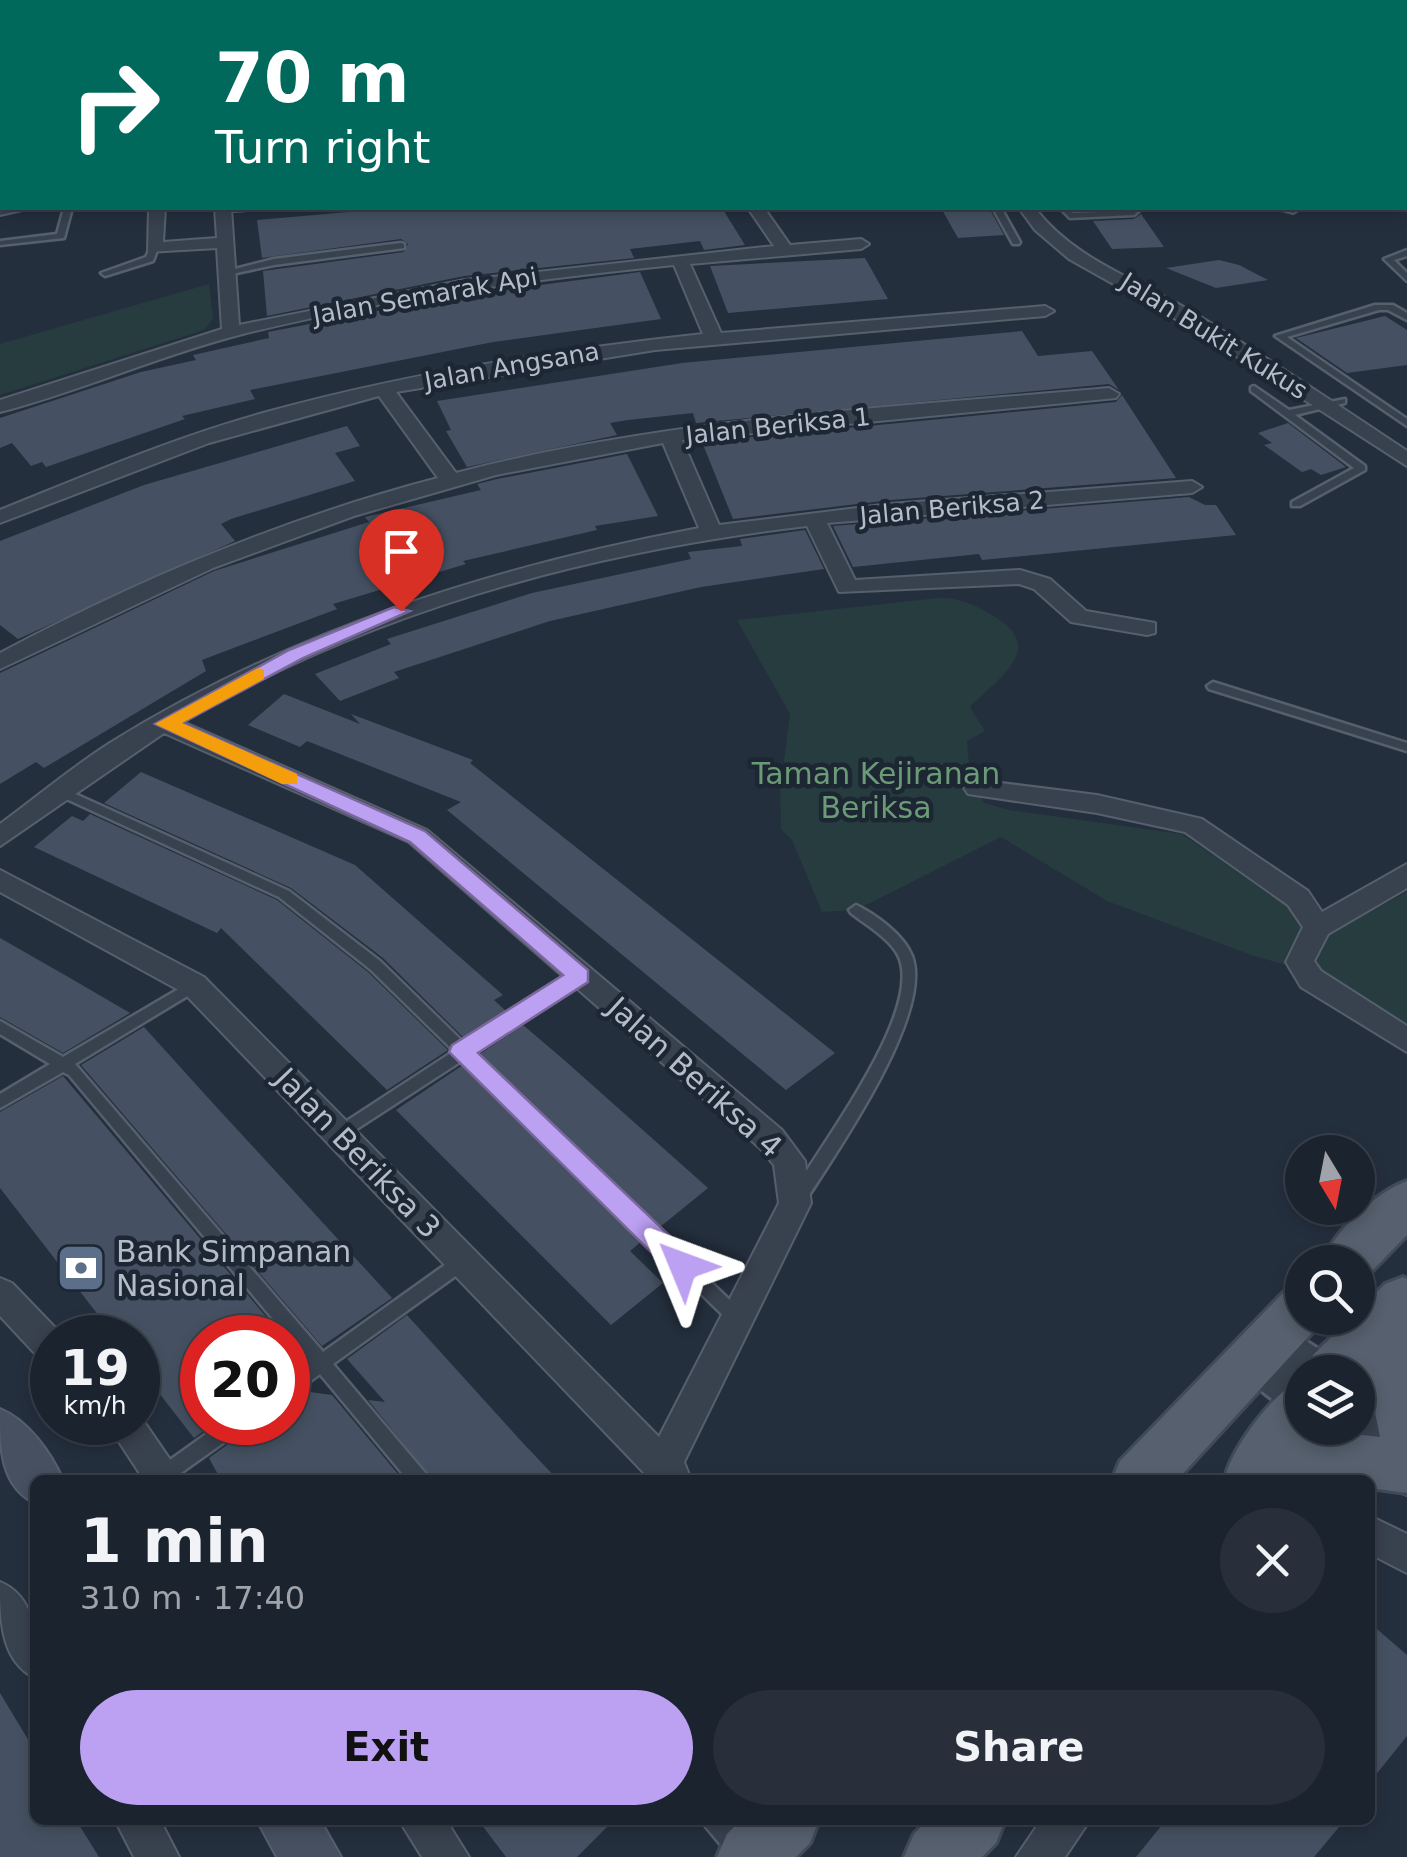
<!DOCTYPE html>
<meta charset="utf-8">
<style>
body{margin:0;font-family:"DejaVu Sans",sans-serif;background:#282f3a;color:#f1f3f6;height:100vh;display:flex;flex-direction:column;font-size:38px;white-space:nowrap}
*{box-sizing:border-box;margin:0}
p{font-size:32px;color:#a0a4aa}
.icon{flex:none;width:55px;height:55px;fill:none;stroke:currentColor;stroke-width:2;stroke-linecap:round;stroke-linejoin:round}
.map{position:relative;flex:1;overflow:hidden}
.details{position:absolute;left:30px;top:1475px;width:1345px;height:350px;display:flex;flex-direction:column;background:#1b232e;border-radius:15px;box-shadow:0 5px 15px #0003,0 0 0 2px #39404a}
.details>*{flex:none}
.banner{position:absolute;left:0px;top:0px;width:1408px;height:210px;box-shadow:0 5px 15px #0003,0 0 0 2px #39404a;background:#00695c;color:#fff;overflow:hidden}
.needle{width:65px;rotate:170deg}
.fabs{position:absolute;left:1285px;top:1135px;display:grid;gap:20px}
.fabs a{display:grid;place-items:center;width:90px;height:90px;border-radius:50%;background:#1b232e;box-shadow:0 5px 15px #0003,0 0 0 2px #39404a;font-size:50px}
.speed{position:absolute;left:30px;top:1315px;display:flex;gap:20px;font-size:50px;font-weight:700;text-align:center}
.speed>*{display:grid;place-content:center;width:130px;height:130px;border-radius:50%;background:#1b232e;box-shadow:0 5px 15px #0003,0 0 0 2px #39404a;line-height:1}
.speed small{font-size:25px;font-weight:400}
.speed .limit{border:15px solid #d22;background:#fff;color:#111}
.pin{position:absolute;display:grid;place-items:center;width:85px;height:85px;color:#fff;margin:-102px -42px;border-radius:50% 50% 50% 0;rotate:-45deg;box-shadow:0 0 10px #0007}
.pin .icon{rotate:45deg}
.me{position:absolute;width:110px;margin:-55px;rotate:314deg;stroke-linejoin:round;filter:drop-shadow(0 0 8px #0008)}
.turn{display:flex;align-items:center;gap:35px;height:210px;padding:0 50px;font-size:45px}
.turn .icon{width:130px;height:130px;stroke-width:2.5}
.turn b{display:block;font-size:70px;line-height:85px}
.round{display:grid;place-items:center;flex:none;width:105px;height:105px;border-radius:52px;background:#282f3a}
.overview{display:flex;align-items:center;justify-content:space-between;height:170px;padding:0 50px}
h1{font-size:60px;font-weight:600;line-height:75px}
.action{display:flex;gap:20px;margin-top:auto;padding:20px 50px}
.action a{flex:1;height:115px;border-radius:60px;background:#bca0f2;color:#111;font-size:40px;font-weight:600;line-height:115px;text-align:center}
.action a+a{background:#282f3a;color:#f1f3f6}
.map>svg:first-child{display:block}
.green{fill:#263c3f}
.building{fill:#455162}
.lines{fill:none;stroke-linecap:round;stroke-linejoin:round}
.service-casing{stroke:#565f6c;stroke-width:5}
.minor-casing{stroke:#565f6c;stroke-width:4}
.tertiary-casing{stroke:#565f6c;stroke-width:6}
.secondary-casing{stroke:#565f6c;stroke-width:4}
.primary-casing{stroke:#414a57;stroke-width:6}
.service{fill:#38414e;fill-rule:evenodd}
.minor{fill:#38414e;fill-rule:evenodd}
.tertiary{fill:#38414e;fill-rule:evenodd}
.secondary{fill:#465061;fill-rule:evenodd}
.primary{fill:#56606e;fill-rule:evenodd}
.route{fill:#bca0f2;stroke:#7a689d;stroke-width:2.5}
.slow{fill:#f59e0b}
.labels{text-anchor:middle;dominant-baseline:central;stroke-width:9;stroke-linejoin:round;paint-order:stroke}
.far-street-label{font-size:25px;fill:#b4bcc9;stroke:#1d2633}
.park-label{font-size:30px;fill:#6b9a76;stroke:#1d2633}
.street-label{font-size:30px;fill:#b4bcc9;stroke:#1d2633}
.poi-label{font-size:30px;fill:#b4bcc9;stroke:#1d2633;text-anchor:start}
</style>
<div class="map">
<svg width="1407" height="1857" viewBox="0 0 1407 1857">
<rect width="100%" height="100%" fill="#242f3e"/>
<!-- green -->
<g class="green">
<path d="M209,284L213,319L204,330L0,395V344Z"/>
<path d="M939,598C963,598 977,606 997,618C1046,650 998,678 970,707L985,731L967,741L970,777L984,803L1009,810L1182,834L1328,934L1407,892V1030L1323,975L1254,956L1107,901L1001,837L856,910L822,912L792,840L781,829L780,791L790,714L737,620Z"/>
</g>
<!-- building -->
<g class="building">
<path d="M394,208H722L745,245L704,250L700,241L630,249L634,258L464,276L267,316L263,271L404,252L408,244L401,239L262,258L257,220Z"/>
<path d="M941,208H989L1004,235L958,238Z"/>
<path d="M1141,214L1164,247L1112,249L1093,221L1134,219Z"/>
<path d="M865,258L888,299L728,313L710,266Z"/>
<path d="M1219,260L1239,265L1268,280L1216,288L1166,268Z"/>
<path d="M640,272L661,319L493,342L250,390L255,399L182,416L185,419L46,467L42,462L31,466L12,443L0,448V418L141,372L196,360L193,355L269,338L268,332L456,296Z"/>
<path d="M1385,316L1407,330V365L1347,373L1296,338Z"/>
<path d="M1022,331L1038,356L1092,351L1119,390L1109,384L696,423L693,413L628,420L610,423L617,435L467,467L446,431L451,430L437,401L682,363Z"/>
<path d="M1122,395L1176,478L890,500L733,519L702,442L1116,402Z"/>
<path d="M1288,423L1346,467L1321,475L1311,469L1302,472L1264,445L1272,443L1258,433Z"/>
<path d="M347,426L360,446L335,453L355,481L231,519L221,524L235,541L18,639L0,625V541L144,485Z"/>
<path d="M627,454L658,516L595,526L597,530L463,561L466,564L333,604L337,609L202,660L206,671L201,674L44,768L36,762L0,784V673L214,571L369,522L365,517L481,490L477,484L497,479Z"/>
<path d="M1189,497L1205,505H1216L1236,535L982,560L979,554L853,567L833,526Z"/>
<path d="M805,530L824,569L701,587L550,621L394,672L399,678L340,701L315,674L391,644L387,639L532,593L691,559L688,552L742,546L740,539Z"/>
<path d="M284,694L360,724L351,714L473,760L470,763L835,1053L786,1090L447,810L461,802L307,741L300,747L248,725Z"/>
<path d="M141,772L355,865L503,995L494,1000L507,1012L465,1039L383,958L291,888L104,803Z"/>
<path d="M90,814L277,900L368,972L448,1050L387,1090L221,928L217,933L34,847L72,816L83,821Z"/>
<path d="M0,938L70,978L130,1013L63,1053L0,1017Z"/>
<path d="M523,1025L563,1059L708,1188L660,1227L480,1054Z"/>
<path d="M144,1027L210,1100L392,1298L322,1346L81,1065Z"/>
<path d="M463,1065L642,1241L630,1251L663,1283L611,1325L396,1110Z"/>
<path d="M63,1076L284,1338H202V1422H216L194,1438L138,1366V1338H116L0,1188V1112Z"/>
<path d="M407,1315L522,1442L558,1480H433L368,1400L385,1402L347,1359Z"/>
<path d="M303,1391L332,1395L403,1480H221L209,1458L246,1431L250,1422H288V1398Z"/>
<path d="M1370,1623L1407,1655V1736L1370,1782Z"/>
<path d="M0,1693L35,1751V1820H76L99,1857H0Z"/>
<path d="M478,1820H614L577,1857H506Z"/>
<path d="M1166,1820H1345L1314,1857H1136Z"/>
</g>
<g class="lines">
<!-- service casing -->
<g class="service-casing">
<g id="service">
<path d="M245,0H251L250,2H244Z"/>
<rect x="453" y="0" width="6" height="2"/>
<path d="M855,0H862L863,2H857Z"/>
<path d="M1387,0H1407V4L1384,2Z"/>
<rect x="1405" y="47" width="2" height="4"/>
<path d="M1405,102H1407L1405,107Z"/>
<rect x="1405" y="165" width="2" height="4"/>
<rect x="0" y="176" width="2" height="4"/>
<path d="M64,208H72L64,238L0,245V241L57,234Z"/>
<path d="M220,208H247L243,210L223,211H220Z"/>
<path d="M993,208H1001L1020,242L1019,244H1013Z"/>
<path d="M1060,208H1068L1072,213L1132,211L1134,208H1142L1134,215L1070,218Z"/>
<path d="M401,243L404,244V248L274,265L227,275L223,272L274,259Z"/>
<path d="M154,245L158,248L153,261L105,276L101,273L146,257L150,248Z"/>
<path d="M1407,250V256L1394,260L1407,273V281L1384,259Z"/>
<path d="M1375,305H1393L1407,313V320L1388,310H1379L1287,337L1407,419V426L1275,336Z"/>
<path d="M1254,386L1289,410L1345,399V403L1295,415L1365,466V470L1300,506H1292V502L1354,468L1251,391V387Z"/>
<path d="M1213,682L1407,743V751L1209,689L1207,686Z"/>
<path d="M62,788L289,891L380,961L465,1044L575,972H585L587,976L585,980L474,1053L744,1314L746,1319L744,1324L738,1327L732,1324L463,1060L346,1136L341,1138L336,1136L333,1132L336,1128L454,1051L370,969L279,897L58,795L56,792Z"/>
<path d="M856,905C875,914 904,935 912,956C934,1013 836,1153 804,1203L798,1205L792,1203L790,1198C817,1149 926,1010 898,955C889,938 866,925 851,913L849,910Z"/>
<path d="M194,980L199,981L201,985L199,989L75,1064L323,1352L456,1257L462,1255L468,1257L470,1262L468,1267L333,1364L426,1474L429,1480H408L320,1374L294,1393L288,1395V1377L309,1362L69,1075L63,1072L0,1108V1094L50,1064L0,1034V1021L63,1057Z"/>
<path d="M223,1422H247L244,1428L171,1480H155L153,1476L156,1470Z"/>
<path d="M703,1820H727L752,1850L756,1857H731L706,1827Z"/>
</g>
</g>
<!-- minor casing -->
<g class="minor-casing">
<g id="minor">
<rect x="589" y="0" width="12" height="2"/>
<path d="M1204,0H1218L1219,2H1205Z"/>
<rect x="1405" y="22" width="2" height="8"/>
<rect x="1405" y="73" width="2" height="8"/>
<rect x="1405" y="132" width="2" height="8"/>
<path d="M1405,193L1407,194V205L1405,204Z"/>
<path d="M0,205L2,208H31L0,215Z"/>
<path d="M149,208H165L163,242L217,238L215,208H231L239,325L465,280L774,246L748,208H764L790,245L861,239L869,244L861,249L690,264L721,333L1045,306L1054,311L1045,316L655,350L396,392L456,473C670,417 890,408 1109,388L1119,394L1116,398L682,440L719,525L890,504L1192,481L1202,487L1192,493L827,523L855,580L1020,570L1050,579L1086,611L1155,623V633L1147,635L1071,622L1034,589L1019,584L839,592L807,526C590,552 372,610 183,722L427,830L782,1130L805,1161L811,1203L684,1462L691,1480L650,1479L184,993L0,892V870L204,977L659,1437L779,1203L774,1165L760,1148L409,842L164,733L0,846V824C37,797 72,767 110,743C290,631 492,567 699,528L663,443L496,475L354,516L213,568L0,669V653C140,579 285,518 438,478L379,396L209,443L0,523V510C87,475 173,438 263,413C407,373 555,350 703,334L674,265C527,280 382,299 239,335C158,356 81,391 0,412V400L222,329L217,248L148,252Z"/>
<path d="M1019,208H1035C1074,260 1139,280 1194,313C1266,357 1337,404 1407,451V466L1199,332L1069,259L1035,230Z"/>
<path d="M1275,208H1301L1293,213Z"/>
<path d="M977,780L1097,795L1202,819L1308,891L1322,912L1407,864V888L1328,934L1314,961L1321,971L1407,1026V1052L1301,987L1286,962L1303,927L1288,905L1185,832L1097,813L968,794L964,788Z"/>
<path d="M0,1278L12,1283L64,1337L52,1338V1363L40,1359L0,1316Z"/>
<path d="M138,1413L184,1480H144L106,1422H138Z"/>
<path d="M1370,1516L1407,1534V1573L1370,1554Z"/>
<path d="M0,1582C39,1598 35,1642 35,1678C0,1661 0,1617 0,1582Z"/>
<path d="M115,1820H160L179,1857H134Z"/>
<path d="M399,1820H446L469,1857H422Z"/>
<path d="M1041,1820H1090L1065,1857H1016Z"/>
</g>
</g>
<!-- tertiary casing -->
<g class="tertiary-casing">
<g id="tertiary">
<path d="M1273,1320L1334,1359L1340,1372H1302V1415C1277,1406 1244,1380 1233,1356L1239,1343L1253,1338L1259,1325Z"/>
<path d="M1358,1381L1407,1411V1494C1379,1483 1337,1455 1325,1428H1358Z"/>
</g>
</g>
<!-- secondary casing -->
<g class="secondary-casing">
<g id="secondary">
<path d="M0,1409C28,1420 51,1453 63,1480H35V1503C0,1486 0,1447 0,1409Z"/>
<path d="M257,1820H320L341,1857H277Z"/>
</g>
</g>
<!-- primary casing -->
<g class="primary-casing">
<g id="primary">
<path d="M1407,1181V1235L1365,1278L1358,1280V1262H1322C1334,1232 1376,1192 1407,1181Z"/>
<path d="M1403,1277L1407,1279V1493L1370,1488V1480H1225C1228,1452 1276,1389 1302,1379V1428L1380,1437L1367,1373L1358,1382V1372H1305L1313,1355L1351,1318H1358V1311L1385,1284Z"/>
<path d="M1302,1285V1318H1323L1320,1324L1177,1480H1112L1120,1461L1284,1292Z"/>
<path d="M741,1820H819L810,1843L796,1857H717L727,1834Z"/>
<path d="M928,1820H1005L996,1843L982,1857H904L914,1834Z"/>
</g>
</g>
<!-- service -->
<use href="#service" class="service"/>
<!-- minor -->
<use href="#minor" class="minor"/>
<!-- tertiary -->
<use href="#tertiary" class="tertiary"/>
<!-- secondary -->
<use href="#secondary" class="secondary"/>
<!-- primary -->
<use href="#primary" class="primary"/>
</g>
<!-- route -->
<path class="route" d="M394,607L410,611L303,658L182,723L425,831L588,970V982L478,1053L692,1257L696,1266L692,1274H673L449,1052L452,1045L563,975L410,842L155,724L289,650Z"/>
<!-- slow -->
<path class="slow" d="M258,668L264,670V679L182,723L297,774V784H282L155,724Z"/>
<!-- icons -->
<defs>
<g id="bank-square" transform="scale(2.5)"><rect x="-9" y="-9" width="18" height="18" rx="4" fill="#5c6f8a" stroke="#1d2633"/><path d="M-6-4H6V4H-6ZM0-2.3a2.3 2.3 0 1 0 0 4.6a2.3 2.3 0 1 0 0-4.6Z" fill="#fff"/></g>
</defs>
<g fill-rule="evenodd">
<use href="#bank-square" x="81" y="1268"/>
</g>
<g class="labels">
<!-- far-street labels -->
<g class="far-street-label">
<text transform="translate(425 296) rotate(-10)">Jalan Semarak Api</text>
<text transform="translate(1214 336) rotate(32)">Jalan Bukit Kukus</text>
<text transform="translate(512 366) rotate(-10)">Jalan Angsana</text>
<text transform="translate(778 426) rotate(-6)">Jalan Beriksa 1</text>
<text transform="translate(952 508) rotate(-5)">Jalan Beriksa 2</text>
</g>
<!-- park labels -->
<g class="park-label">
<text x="876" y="773">Taman Kejiranan<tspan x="876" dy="34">Beriksa</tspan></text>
</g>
<!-- street labels -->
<g class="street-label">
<text transform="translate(695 1077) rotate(42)">Jalan Beriksa 4</text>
<text transform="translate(358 1153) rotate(46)">Jalan Beriksa 3</text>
</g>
<!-- poi labels -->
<g class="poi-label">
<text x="116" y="1251">Bank Simpanan<tspan x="116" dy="34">Nasional</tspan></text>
</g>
</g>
</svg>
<div class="fabs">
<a><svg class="needle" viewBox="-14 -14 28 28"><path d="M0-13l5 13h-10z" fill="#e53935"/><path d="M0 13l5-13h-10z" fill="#a0a4aa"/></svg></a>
<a><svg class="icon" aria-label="search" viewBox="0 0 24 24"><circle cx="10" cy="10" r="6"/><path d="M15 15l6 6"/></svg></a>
<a><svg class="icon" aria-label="layers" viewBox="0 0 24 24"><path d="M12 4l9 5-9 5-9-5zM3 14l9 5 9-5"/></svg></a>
</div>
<div class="speed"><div>19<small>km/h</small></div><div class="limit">20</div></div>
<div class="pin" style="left:401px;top:611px;background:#d93025"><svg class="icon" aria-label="arrive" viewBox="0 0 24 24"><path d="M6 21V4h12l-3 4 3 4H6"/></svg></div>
<svg class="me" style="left:683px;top:1266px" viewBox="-20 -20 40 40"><path d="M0-17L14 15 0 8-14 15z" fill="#bca0f2" stroke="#fff" stroke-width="4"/></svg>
<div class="banner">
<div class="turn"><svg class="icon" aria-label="right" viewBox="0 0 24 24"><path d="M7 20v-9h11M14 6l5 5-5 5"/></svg><div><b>70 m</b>Turn right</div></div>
</div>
<section class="details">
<div class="overview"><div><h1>1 min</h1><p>310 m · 17:40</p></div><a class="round"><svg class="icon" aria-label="close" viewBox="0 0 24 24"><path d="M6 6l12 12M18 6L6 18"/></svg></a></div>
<div class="action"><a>Exit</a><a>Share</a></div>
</section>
</div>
